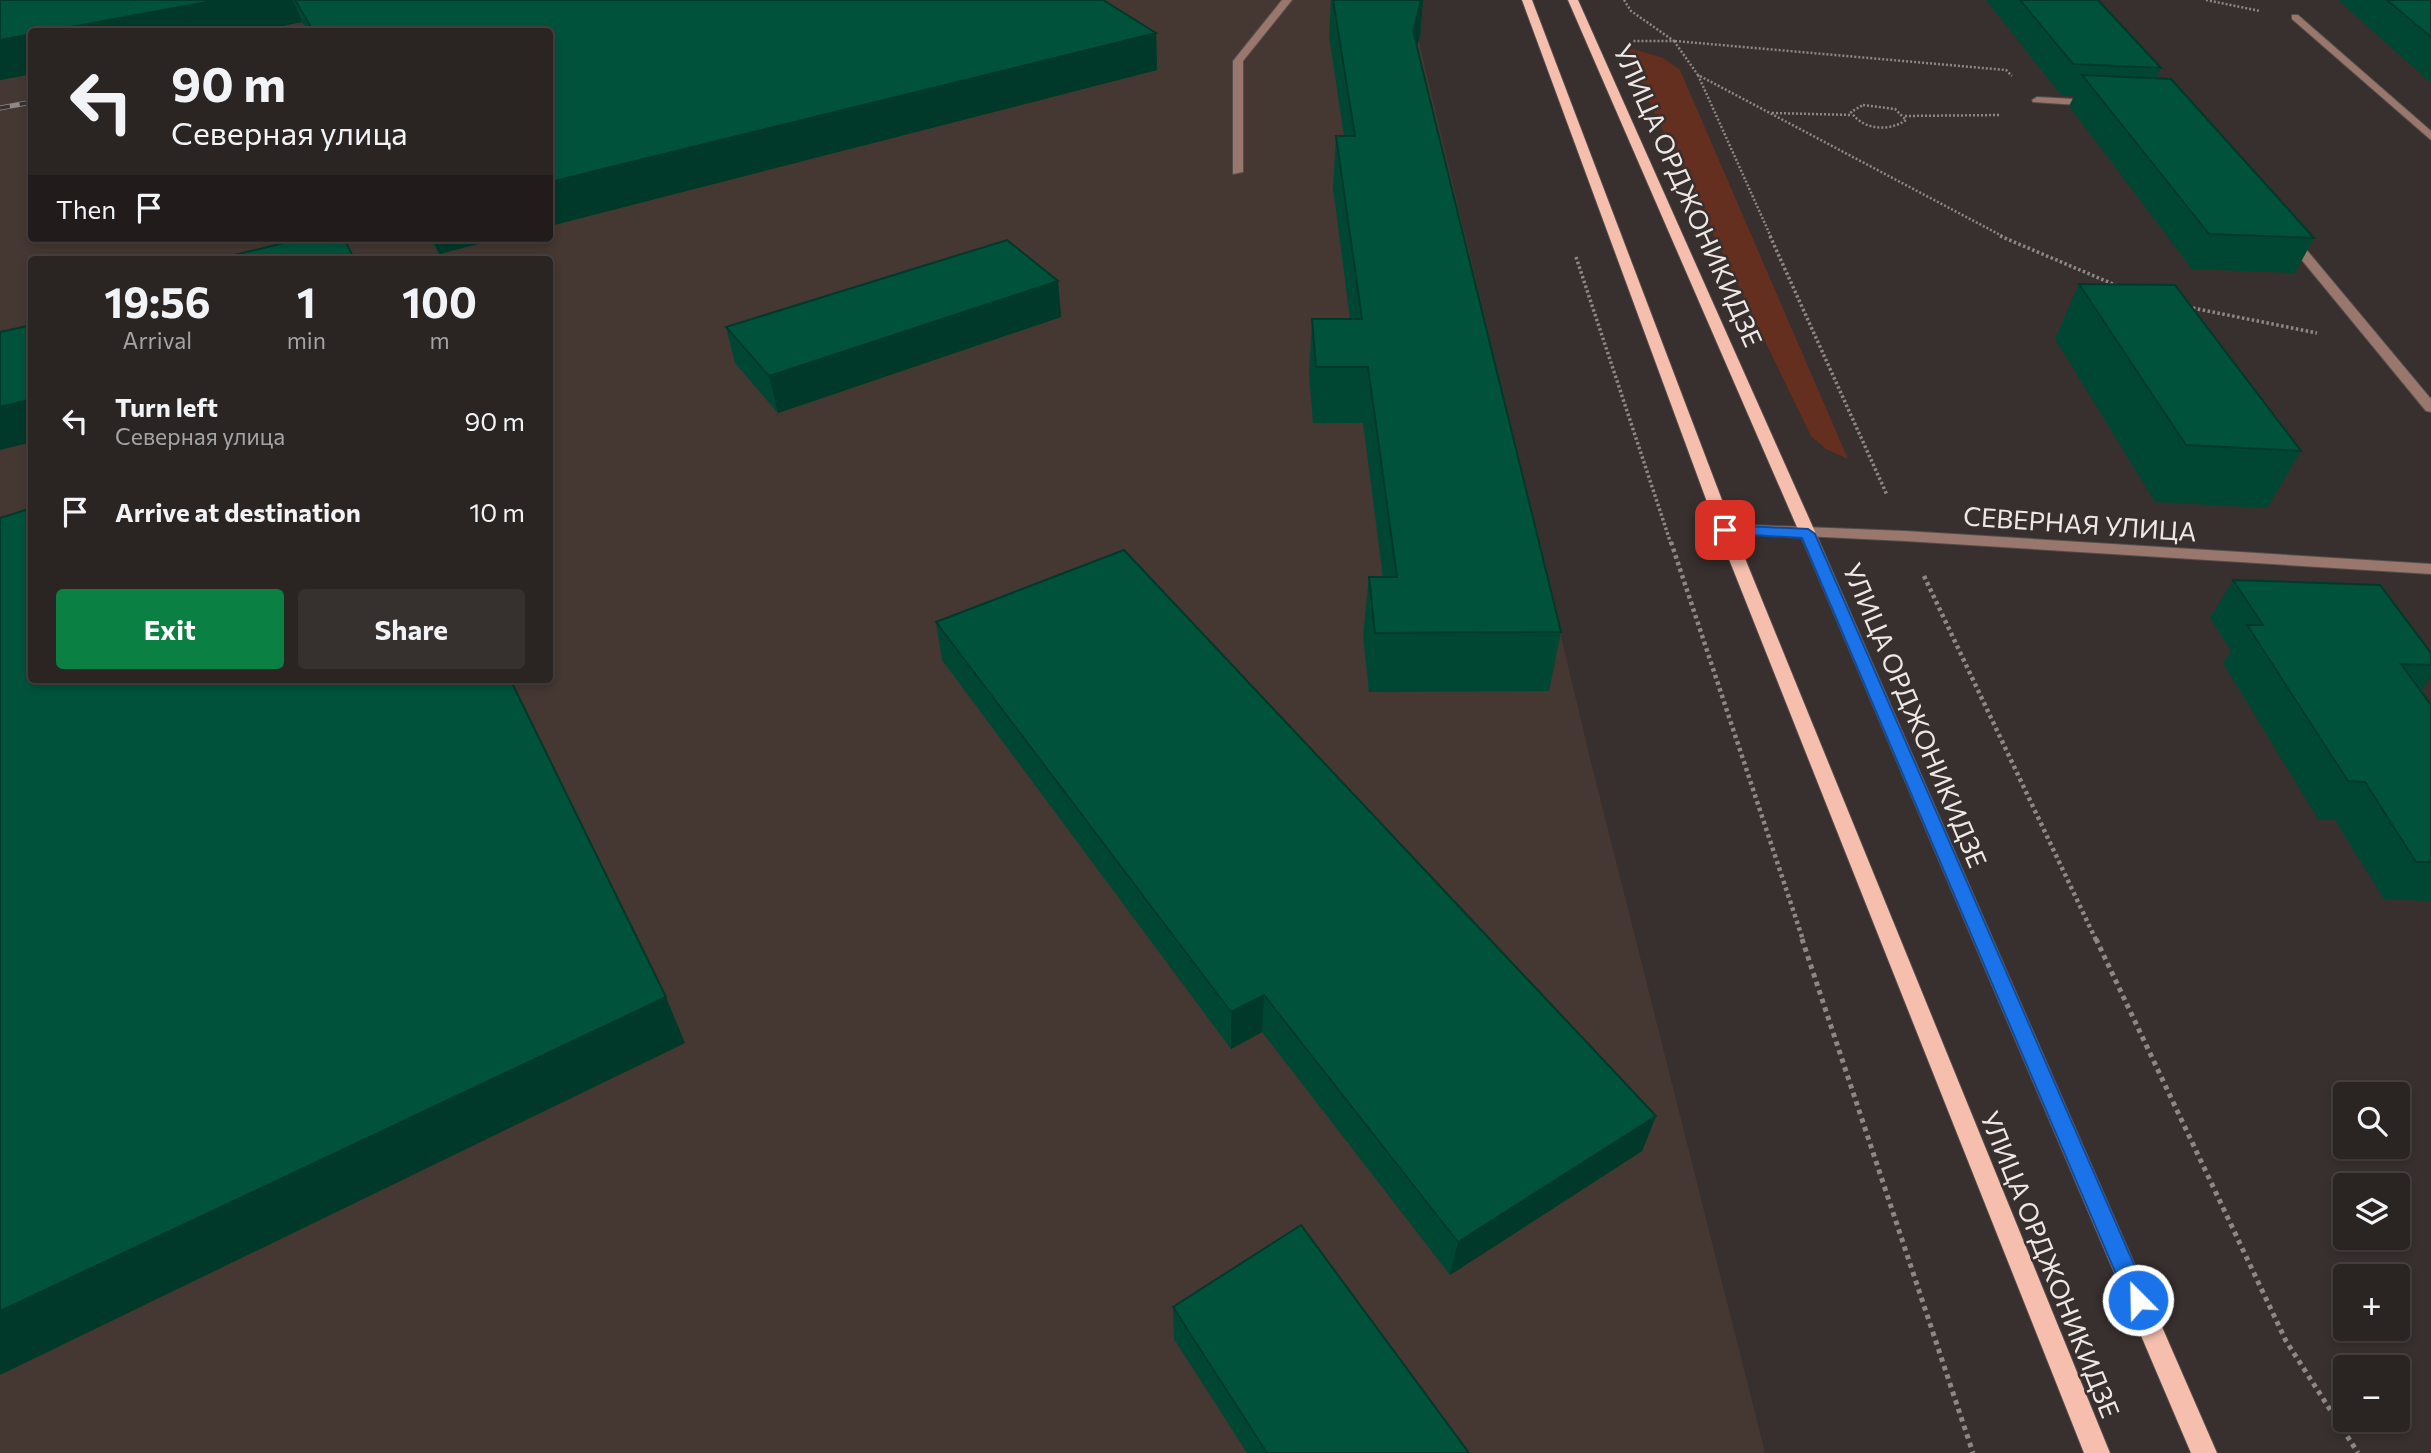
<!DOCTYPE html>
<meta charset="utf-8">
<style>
body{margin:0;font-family:Commissioner,sans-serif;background:#36302f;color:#f1f3f6;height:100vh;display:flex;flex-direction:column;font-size:26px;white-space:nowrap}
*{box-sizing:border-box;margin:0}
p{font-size:23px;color:#a5a4a5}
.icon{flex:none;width:38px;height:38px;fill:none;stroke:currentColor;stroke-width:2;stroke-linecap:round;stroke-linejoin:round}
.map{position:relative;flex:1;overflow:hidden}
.sheet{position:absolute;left:28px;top:256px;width:525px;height:427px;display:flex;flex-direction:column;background:#2a2422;border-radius:7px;box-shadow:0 4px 10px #0003,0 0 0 2px #464140}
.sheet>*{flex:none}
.top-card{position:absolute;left:28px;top:28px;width:525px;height:214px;border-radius:7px;box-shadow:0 4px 10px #0003,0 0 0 2px #464140;background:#2a2422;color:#f1f3f6;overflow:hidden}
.buttons{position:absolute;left:2333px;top:1082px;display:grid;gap:14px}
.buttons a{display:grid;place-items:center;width:77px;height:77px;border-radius:7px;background:#2a2422;box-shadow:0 4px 10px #0003,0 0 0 2px #464140;font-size:35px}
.pin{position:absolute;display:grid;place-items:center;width:60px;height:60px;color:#fff;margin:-30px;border-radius:14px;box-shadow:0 4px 10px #0006}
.me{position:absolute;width:77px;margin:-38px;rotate:337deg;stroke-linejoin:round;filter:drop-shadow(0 0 5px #0008)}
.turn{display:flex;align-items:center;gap:24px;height:147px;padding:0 28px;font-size:32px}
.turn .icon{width:91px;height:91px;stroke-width:2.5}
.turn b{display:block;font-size:49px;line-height:60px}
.then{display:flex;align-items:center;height:66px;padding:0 28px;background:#0003;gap:14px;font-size:26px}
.eta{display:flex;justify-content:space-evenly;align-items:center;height:119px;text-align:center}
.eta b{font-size:42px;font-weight:700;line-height:49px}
.action{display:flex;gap:14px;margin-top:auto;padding:14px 28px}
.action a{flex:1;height:80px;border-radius:7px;background:#0b8043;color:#fff;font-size:28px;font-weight:700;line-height:80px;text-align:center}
.action a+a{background:#36302f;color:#f1f3f6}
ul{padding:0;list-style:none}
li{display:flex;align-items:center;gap:21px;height:91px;padding:0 28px}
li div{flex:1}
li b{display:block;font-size:26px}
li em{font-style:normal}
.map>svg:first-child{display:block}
.built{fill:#453732;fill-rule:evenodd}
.green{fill:#642f1e}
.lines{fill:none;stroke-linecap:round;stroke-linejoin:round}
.minor-casing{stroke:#554d4b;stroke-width:2}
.major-casing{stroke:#554d4b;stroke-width:2}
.path-far3{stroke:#8e8785;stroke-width:2.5;stroke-dasharray:2 2;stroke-linecap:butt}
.path-far2{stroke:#8e8785;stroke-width:3.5;stroke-dasharray:2.5 2.5;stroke-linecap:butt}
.path-far1{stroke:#8e8785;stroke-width:4.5;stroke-dasharray:3.5 3.5;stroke-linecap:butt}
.path{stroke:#8e8785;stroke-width:5;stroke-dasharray:4.5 4.5;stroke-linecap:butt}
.minor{fill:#99776d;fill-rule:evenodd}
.major{fill:#f6bfad;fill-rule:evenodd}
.rail-casing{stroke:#8f8886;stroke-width:5}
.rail{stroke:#38302e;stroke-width:3.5;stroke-dasharray:10;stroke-linecap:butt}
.wall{fill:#004733}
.shaded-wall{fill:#003929}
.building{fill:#00523b;stroke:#003929;stroke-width:2}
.route{fill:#1a73e8;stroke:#114b97;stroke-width:2}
.labels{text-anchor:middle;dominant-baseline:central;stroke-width:5;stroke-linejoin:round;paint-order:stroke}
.street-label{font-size:26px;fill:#ede8e6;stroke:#38302e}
</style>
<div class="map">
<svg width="2431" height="1453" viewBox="0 0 2431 1453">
<rect width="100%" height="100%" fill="#38302e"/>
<!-- built -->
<path class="built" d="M0,0H1409L1590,758L1765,1453H0ZM32,32H550V238H32ZM32,259H550V679H32Z"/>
<!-- green -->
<path class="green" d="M1633,49L1663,58L1680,70L1848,459L1826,449L1811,436L1624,50Z"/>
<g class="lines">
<!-- minor casing -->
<g class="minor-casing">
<g id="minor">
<path d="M1282,0H1292L1243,61V172L1233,174V61Z"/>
<path d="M2292,15H2298L2431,131V140L2292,19Z"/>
<path d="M2037,97L2093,100L2098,103L2093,106L2033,102L2032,100Z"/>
<path d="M2287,236H2295L2431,399V412L2426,411L2287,242Z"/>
<path d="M1725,524L1905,531L2431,564V574L1905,541L1720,532L1717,529L1720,526Z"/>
</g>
</g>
<!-- major casing -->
<g class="major-casing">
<g id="major">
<path d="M1522,0H1532L1733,529L2110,1453H2084L1717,529Z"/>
<path d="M1568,0H1578L1816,534L2217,1453H2191L1800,534Z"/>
</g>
</g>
<!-- path-far3 -->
<g class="path-far3">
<path d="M1624,0L1631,11L1674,41H1633"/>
<path d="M2206,0L2260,11"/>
<path d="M1674,41L1698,75L2004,237"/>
<path d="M1675,41L2006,70L2012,76"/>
<path d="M1698,75L1771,237"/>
<path d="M1863,105L1895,109L1906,120C1889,132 1863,130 1851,112Z"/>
<path d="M1772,113L1851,115"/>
<path d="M1905,116L2001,115"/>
</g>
<!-- path-far2 -->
<g class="path-far2">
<path d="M1770,236L1887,495"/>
<path d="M2000,236L2120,287"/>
<path d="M1576,257L1671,544"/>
<path d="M2188,307L2317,333"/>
</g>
<!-- path-far1 -->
<g class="path-far1">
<path d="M1671,542L1803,940"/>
<path d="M1924,576L2096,940"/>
</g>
<!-- path -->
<g class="path">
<path d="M1802,939L1973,1453"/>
<path d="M2096,939L2286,1341L2358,1453"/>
</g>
<!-- minor -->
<use href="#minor" class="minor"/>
<!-- major -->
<use href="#major" class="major"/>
<!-- rail casing -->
<g class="rail-casing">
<path id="rail" d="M0,108L32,102"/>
</g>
<!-- rail -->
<use href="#rail" class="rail"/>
</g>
<!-- wall -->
<g class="wall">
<path d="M0,0H1103L1156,33L1157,70L550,226V32H308L302,22L32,32V74L0,80Z"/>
<path d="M1331,0H1423L1420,36L1417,47L1561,632L1549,691L1369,692L1363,636L1369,577H1383L1363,423H1313L1309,374L1312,319H1350L1333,187L1336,136H1344L1329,36Z"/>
<path d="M1986,0H2098L2161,68L2156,78L2314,238L2295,273L2192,269L2069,106L2074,96L2061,95Z"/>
<path d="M2338,0H2431V83Z"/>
<path d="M430,238H502L439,254Z"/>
<path d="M1058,281L1061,317L778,413L735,363L726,327Z"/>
<path d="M2079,284L2301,451L2267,508L2155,502L2055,339Z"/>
<path d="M2233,580L2431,653V678L2421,691L2431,705V901L2384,899L2335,820L2318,819L2223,663L2231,651L2210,618Z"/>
<path d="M936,622L1656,1116L1642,1151L1450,1275L1262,1032L1231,1049L942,660Z"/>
<path d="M1173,1307L1469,1453H1247L1174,1339Z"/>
</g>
<!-- shaded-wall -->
<g class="shaded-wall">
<path d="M217,0H293L302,22L255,32H44Z"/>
<path d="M1421,0H1423L1420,36L1408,78L1413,31Z"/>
<path d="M1156,33L1157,70L550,226V182Z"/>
<path d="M32,34V74L0,80V40Z"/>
<path d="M433,238H502L439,254Z"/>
<path d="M1058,281L1061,317L778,413L769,376Z"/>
<path d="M32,399V442L0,450V407Z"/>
<path d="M1264,995L1262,1032L1231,1049V1012Z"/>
<path d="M666,997L685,1043L0,1375V1311Z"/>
<path d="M1656,1116L1642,1151L1450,1275L1458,1242Z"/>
</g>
<!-- building -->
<g class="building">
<path d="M0,0H217L44,32H32V34L0,40Z"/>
<path d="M295,0H1103L1156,33L550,182V32H314Z"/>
<path d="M1333,0H1421L1413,31L1561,632L1375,633L1369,577H1397L1368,367H1316L1312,319H1362L1336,136H1355Z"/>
<path d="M2020,0H2098L2161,68L2073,64Z"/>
<path d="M2387,0H2431V37Z"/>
<path d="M2082,75L2171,79L2314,238L2209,234Z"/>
<path d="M305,238H344L354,259H217Z"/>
<path d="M1007,240L1058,281L769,376L726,327Z"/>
<path d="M2079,284L2175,285L2301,451L2186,445Z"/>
<path d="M32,325V399L0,407V332Z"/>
<path d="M32,508V679H510L666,997L0,1311V518Z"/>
<path d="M1124,550L1656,1116L1458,1242L1264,995L1231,1012L936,622Z"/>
<path d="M2233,580L2380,585L2431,653V665L2401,664L2431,705V862H2416L2365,782L2348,781L2247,625H2263Z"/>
<path d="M1301,1225L1469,1453H1267L1173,1307Z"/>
</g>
<!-- route -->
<path class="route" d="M1725,525L1808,529L1815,534L2146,1292L2149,1300L2146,1307L2138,1310L2130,1307L1802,538L1720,533V527Z"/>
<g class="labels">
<!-- street labels -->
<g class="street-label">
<text transform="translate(1689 195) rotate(66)">УЛИЦА ОРДЖОНИКИДЗЕ</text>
<text transform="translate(2080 523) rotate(4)">СЕВЕРНАЯ УЛИЦА</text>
<text transform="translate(1916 715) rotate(67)">УЛИЦА ОРДЖОНИКИДЗЕ</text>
<text transform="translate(2051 1264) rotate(68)">УЛИЦА ОРДЖОНИКИДЗЕ</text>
</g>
</g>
</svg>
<div class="buttons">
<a><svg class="icon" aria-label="search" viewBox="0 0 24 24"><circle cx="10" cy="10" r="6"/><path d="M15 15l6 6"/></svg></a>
<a><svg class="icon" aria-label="layers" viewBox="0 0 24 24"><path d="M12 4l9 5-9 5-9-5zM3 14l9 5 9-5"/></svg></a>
<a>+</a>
<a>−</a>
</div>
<div class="pin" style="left:1725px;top:530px;background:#d93025"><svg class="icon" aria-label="arrive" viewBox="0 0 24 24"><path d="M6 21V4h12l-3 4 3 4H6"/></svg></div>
<svg class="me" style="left:2138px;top:1300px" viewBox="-20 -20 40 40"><circle r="17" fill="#1a73e8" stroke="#fff" stroke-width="3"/><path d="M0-11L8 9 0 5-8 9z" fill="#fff"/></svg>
<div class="top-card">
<div class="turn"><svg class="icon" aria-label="left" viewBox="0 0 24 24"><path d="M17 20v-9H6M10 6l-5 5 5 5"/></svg><div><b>90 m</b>Северная улица</div></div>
<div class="then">Then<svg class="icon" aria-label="arrive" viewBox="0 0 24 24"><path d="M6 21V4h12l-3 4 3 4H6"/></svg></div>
</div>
<section class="sheet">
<div class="eta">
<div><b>19:56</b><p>Arrival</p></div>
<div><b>1</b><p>min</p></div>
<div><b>100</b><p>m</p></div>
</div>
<ul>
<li><svg class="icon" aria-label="left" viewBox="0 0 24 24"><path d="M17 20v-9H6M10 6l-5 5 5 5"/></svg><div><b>Turn left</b><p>Северная улица</p></div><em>90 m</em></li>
<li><svg class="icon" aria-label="arrive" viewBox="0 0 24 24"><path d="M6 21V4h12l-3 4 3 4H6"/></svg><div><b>Arrive at destination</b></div><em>10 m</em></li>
</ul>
<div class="action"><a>Exit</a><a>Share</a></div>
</section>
</div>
